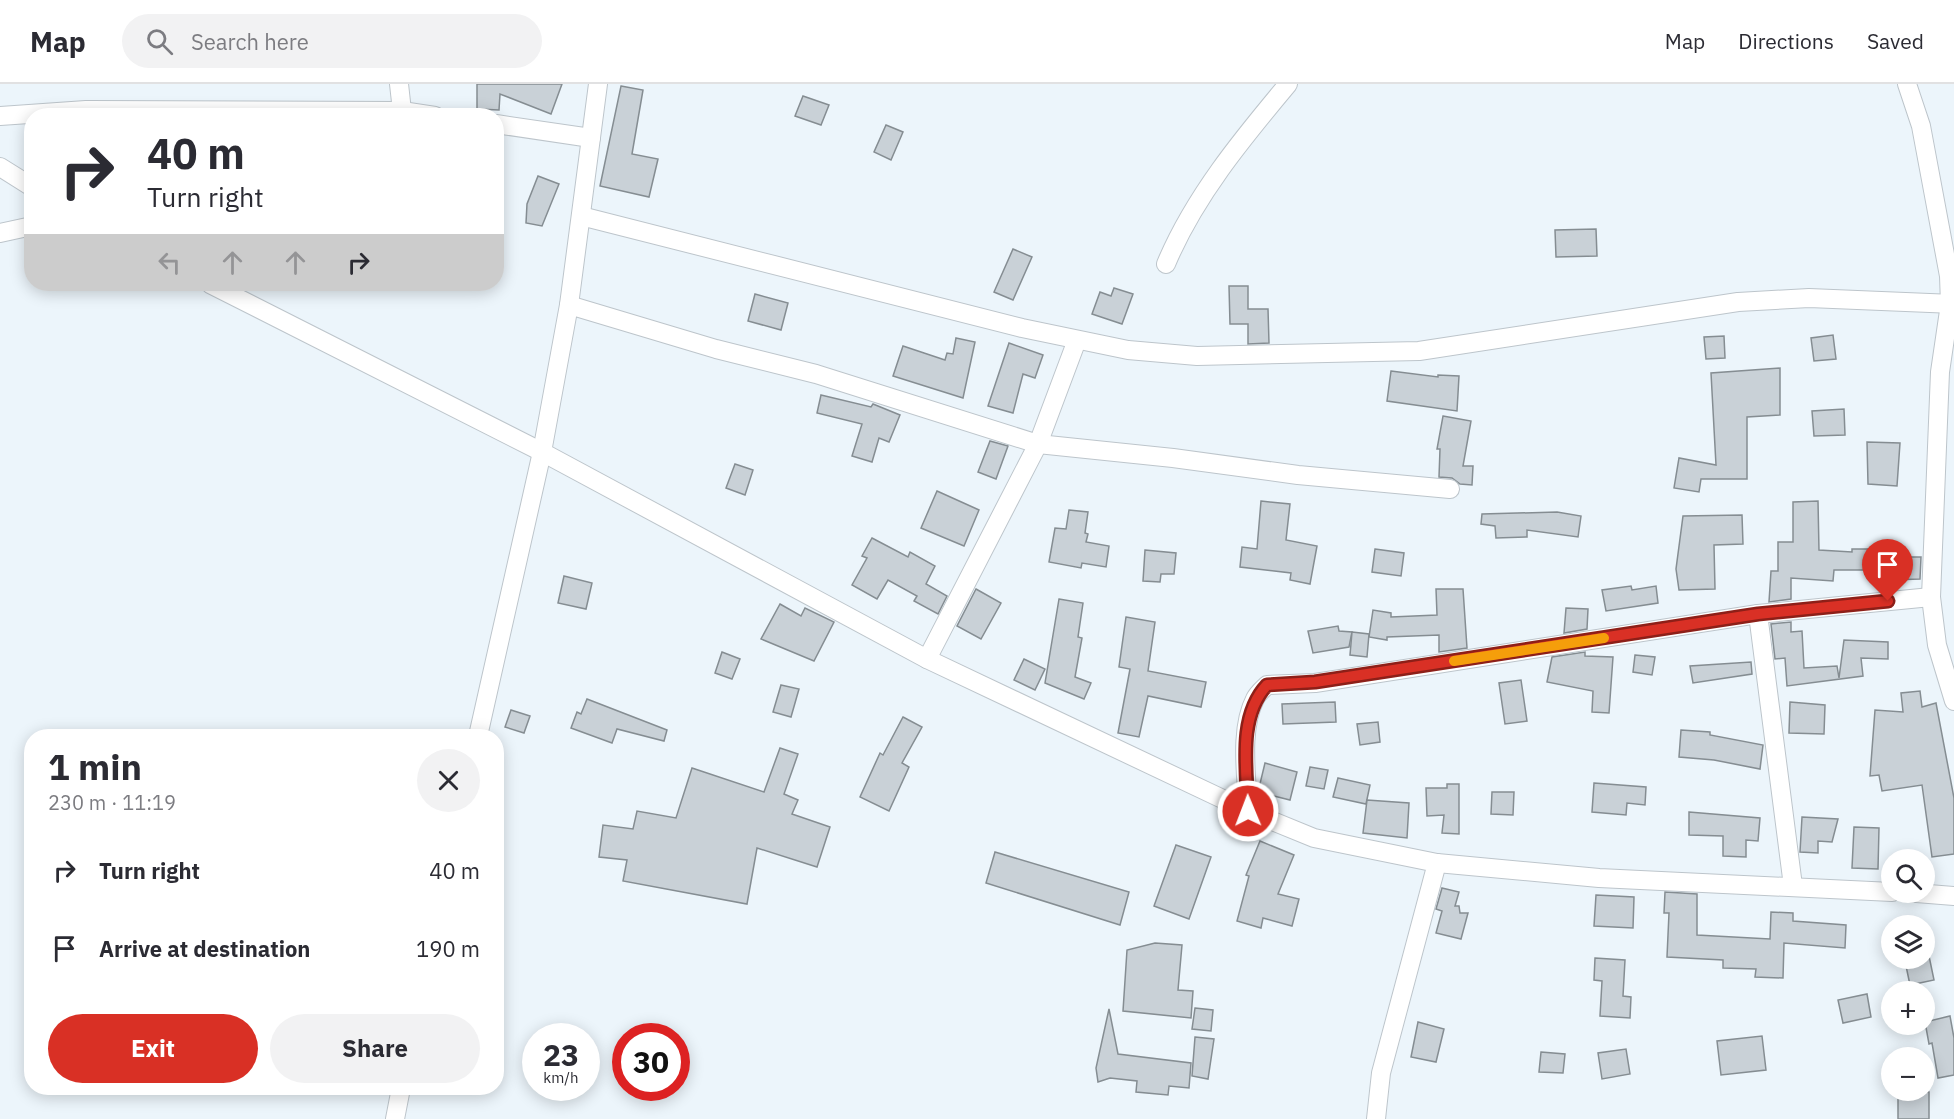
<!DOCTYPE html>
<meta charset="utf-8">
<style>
body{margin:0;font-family:"IBM Plex Sans",sans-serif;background:#f2f2f3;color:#2b2b33;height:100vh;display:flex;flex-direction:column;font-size:22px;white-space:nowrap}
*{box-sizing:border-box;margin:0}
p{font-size:20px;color:#7c7c81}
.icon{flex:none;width:33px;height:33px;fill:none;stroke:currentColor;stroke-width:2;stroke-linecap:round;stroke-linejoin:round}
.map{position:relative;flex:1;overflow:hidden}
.drawer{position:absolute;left:24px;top:645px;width:480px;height:366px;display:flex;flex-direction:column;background:#fff;border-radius:24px;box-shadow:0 3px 15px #0003}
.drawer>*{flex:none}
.hud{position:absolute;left:24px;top:24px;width:480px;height:183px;border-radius:24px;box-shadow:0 3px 15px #0003;background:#fff;color:#2b2b33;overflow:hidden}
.controls{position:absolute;left:1881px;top:765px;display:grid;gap:12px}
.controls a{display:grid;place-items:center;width:54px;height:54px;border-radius:50%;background:#fff;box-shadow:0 3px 15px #0003;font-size:30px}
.speed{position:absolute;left:522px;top:939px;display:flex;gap:12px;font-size:30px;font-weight:700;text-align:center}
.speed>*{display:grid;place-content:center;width:78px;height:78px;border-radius:50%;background:#fff;box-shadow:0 3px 15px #0003;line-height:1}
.speed small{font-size:15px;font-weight:400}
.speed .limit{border:9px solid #d22;background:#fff;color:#111}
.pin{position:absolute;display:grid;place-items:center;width:51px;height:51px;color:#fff;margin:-62px -26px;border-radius:50% 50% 50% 0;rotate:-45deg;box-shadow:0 0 6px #0007}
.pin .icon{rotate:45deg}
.me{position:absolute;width:66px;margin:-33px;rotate:359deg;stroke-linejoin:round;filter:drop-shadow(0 0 4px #0008)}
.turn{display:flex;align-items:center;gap:21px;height:126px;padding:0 24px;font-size:27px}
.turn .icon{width:78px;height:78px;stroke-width:2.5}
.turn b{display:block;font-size:42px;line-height:51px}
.lanes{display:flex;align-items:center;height:57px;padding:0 24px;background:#0003;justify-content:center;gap:30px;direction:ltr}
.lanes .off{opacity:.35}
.round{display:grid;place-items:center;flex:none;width:63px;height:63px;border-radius:32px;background:#f2f2f3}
.overview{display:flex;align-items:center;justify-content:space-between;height:102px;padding:0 24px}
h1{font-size:36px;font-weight:800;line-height:45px}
.primary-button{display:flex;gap:12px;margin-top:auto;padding:12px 24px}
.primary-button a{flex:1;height:69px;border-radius:36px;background:#d93025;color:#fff;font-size:24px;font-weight:800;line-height:69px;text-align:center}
.primary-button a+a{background:#f2f2f3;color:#2b2b33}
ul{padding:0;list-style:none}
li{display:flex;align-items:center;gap:18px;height:78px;padding:0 24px}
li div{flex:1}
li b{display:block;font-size:22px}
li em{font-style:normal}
header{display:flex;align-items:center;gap:36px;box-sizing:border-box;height:84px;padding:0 30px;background:#fff;border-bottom:2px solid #e1e1e2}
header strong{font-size:28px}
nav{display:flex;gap:33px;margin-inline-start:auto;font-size:21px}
.search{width:420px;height:54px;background:#f2f2f3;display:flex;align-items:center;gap:15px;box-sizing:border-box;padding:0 21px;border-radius:33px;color:#7c7c81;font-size:22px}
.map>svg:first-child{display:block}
.building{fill:#c9d1d7;stroke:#858d92;stroke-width:1.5}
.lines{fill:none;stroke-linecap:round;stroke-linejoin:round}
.street-casing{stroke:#bdc5cb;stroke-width:20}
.street{stroke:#fff;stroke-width:18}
.route-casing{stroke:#8d1f18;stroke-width:15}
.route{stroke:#d93025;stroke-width:10}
.slow{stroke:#f59e0b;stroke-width:10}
</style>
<header>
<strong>Map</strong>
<div class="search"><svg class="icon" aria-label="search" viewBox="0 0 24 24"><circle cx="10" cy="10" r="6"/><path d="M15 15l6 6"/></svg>Search here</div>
<nav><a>Map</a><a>Directions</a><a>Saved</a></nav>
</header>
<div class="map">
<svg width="1954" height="1035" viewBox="0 0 1954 1035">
<rect width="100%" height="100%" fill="#ecf5fb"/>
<!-- building -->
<g class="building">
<path d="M477,0H562L551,30L500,10L499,26L477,25Z"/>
<path d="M621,2L643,6L632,70L658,75L649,113L600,102Z"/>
<path d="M803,12L829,21L821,41L795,32Z"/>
<path d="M886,41L903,48L891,76L874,68Z"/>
<path d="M538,92L559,100L542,142L526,139L527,120Z"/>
<path d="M1596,145L1597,172L1556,173L1555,146Z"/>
<path d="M1013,165L1032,173L1013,216L994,208Z"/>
<path d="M1229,202H1248V225H1268L1269,259L1248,260V240H1230Z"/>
<path d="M1114,204L1133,210L1122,240L1092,230L1100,208L1111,212Z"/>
<path d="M755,210L788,219L781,246L748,237Z"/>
<path d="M1833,251L1836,275L1814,277L1811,254Z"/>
<path d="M1724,252L1725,274L1706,275L1704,253Z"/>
<path d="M956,254L975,258L963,314L893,292L903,262L945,276L947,269L953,270Z"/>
<path d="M1009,259L1043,271L1035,294L1023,290L1013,329L988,322Z"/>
<path d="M1780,284V331L1747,333V395H1701L1699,408L1674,404L1679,374L1716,381L1711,289Z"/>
<path d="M1391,287L1438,293V291L1459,292L1457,327L1387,317Z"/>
<path d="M821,311L871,323L873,320L900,331L889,358L879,354L872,378L852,372L862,340L817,329Z"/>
<path d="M1844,325L1845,351L1814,352L1812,327Z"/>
<path d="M1443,332L1471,337L1463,382H1473L1472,401L1460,400L1452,394L1439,393L1440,365H1437Z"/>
<path d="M990,357L1008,362L996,395L978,388Z"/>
<path d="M1867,358L1900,359L1897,402L1868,400Z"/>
<path d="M735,380L753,386L745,411L726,404Z"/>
<path d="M937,407L979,426L964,462L921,444Z"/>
<path d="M1261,417L1290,420L1286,456L1317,462L1310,500L1290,496L1291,489L1240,483L1242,463L1257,465Z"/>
<path d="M1818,417L1819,466L1852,468V465H1877L1878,486H1834L1833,497L1791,494V515L1769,518L1771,487H1778V458H1793V418Z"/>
<path d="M1069,426L1088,428L1085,449L1088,450L1086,458L1109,462L1106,483L1082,479L1081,484L1049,478L1055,444L1066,445Z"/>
<path d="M1557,428L1581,432L1578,453L1527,446V453L1496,454L1495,442L1481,440L1482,430Z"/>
<path d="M1742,431L1743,460L1714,461L1715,505L1679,506L1676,485L1683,432Z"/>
<path d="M872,454L908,473L910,468L935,482L926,500L947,512L938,530L914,517L917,512L888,496L877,515L852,501L867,474L862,472Z"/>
<path d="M1375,465L1404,469L1401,492L1372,488Z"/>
<path d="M1145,466L1176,469L1174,490H1161L1160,498L1143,497Z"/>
<path d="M1890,473H1921L1920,495L1890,496Z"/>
<path d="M564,492L592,499L586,525L558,519Z"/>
<path d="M1631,502L1632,506L1656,502L1658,519L1606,527L1602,506Z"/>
<path d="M976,505L1001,519L981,555L957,542Z"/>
<path d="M1436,505H1463L1467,564L1439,568V551L1387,553V556L1369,553L1373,526L1391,529V533L1437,531Z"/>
<path d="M1059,515L1083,519L1078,553L1082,554L1075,593L1091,599L1084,615L1045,599Z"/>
<path d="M780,520L801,532L805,524L834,538L814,577L761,555Z"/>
<path d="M1566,524L1588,525L1587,545L1564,549Z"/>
<path d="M1126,533L1155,538L1148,587L1206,598L1201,623L1148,612L1139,653L1118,649L1130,585L1119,583Z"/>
<path d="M1791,538V548L1802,547L1804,584L1837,582L1839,594L1844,556L1888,558V575L1861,574L1863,592L1787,602L1785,574L1775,575L1771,540Z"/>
<path d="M1338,542L1339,547L1352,548L1349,563L1313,569L1308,547Z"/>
<path d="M1352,548L1369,550L1367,573L1350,571Z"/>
<path d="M722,568L740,575L732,595L715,589Z"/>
<path d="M1585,568V572L1613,573L1609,629L1592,628L1593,607L1547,598L1552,573Z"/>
<path d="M1635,571L1655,573L1652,591L1633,588Z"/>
<path d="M1024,575L1045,585L1035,606L1014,596Z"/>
<path d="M1751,578L1752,590L1693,599L1690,582Z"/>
<path d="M1521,596L1527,637L1505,640L1499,599Z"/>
<path d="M781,601L799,605L791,633L773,628Z"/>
<path d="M1920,607L1922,623L1936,619L1954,714V770L1932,773L1922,701L1882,707L1879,691L1870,692L1875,626L1903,628L1901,609Z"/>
<path d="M587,615L667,646L664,657L617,645L612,659L571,644L577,628L581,630Z"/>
<path d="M1335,618L1336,638L1283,640L1282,620Z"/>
<path d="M1790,618L1825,621L1824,650L1789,649Z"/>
<path d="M511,626L530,632L524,649L505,643Z"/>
<path d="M903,633L922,643L902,679L909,683L889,727L860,713L880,669L883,671Z"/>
<path d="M1378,638L1380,658L1360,661L1357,640Z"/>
<path d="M1681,646L1710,648V651L1763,661L1760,685L1714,676L1679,673Z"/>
<path d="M780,664L798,670L784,710L798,716L792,730L830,743L817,783L757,764L747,820L623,797L627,776L599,773L603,741L633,745L637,727L676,734L692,684L764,708Z"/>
<path d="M1265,679L1297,688L1290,716L1258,708Z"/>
<path d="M1310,683L1328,686L1324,705L1306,702Z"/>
<path d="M1338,694L1370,701L1366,720L1333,713Z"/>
<path d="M1594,699L1646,703L1645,721L1627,719L1626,731L1592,728Z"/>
<path d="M1447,700H1459V750L1442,749L1444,731L1427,732L1426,704H1447Z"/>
<path d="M1492,708H1514L1513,731L1491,730Z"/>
<path d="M1367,716L1409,719L1407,754L1363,749Z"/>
<path d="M1689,728L1760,734L1758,757L1746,756V773L1723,772V752L1689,751Z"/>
<path d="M1802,733L1838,735L1832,758L1818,757V769L1800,768Z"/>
<path d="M1854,743L1879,744L1878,785L1852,784Z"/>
<path d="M1260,757L1294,771L1278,810L1299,815L1292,842L1263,834L1261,844L1237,837L1249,792L1246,791Z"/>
<path d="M1176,761L1211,773L1189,835L1154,822Z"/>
<path d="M995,768L1129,808L1120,841L986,799Z"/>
<path d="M1442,804L1459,808L1455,822H1459L1460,829H1468L1461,855L1436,849L1442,827L1436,825Z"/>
<path d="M1665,808L1697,810V851L1770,855L1771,828L1793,829V837L1846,841L1845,864L1784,859L1783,894L1755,893L1756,885L1723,884V876L1667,873L1669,829H1664Z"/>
<path d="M1596,811L1634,813L1633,844L1594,842Z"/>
<path d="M1155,859L1182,861L1178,906L1193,907L1191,934L1123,927L1127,866Z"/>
<path d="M1929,872L1934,896L1910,901L1905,877Z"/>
<path d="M1595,874L1625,876L1623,912L1631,913L1630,934L1600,932L1602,897L1594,896Z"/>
<path d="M1867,910L1871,933L1843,939L1838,916Z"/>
<path d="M1195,924L1213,926L1211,947L1192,945Z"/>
<path d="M1109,925L1118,970L1191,979L1189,1004L1169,1002L1168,1011L1136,1008L1137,997L1110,994L1098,998L1096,984Z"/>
<path d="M1950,932L1954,954V991L1938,994L1932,959L1929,960L1925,938Z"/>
<path d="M1418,938L1444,945L1436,978L1411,973Z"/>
<path d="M1762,952L1766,986L1721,991L1717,957Z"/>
<path d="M1195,953L1214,955L1208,995L1192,992Z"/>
<path d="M1626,965L1630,990L1602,995L1598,969Z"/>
<path d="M1541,968L1565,970L1563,989L1539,988Z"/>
<rect x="1898" y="1008" width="31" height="27"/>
</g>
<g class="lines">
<!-- street casing -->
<g class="street-casing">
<g id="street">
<path d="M399,0L402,27"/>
<path d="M1907,0L1921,42L1949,192L1950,220L1940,288L1931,513L1937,561L1954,617"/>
<path d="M0,32L86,26L402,27L435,32"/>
<path d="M496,40L591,54"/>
<path d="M0,83L32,103"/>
<path d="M581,132L1022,244L1128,266L1197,272L1419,267L1738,218L1809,214L1954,220"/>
<path d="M0,149L32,142"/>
<path d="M1166,180C1194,113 1242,55 1288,0"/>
<path d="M210,200L542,368L927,575L1248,727L1314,754L1437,779L1599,794L1892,808"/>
<path d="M569,221L598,0"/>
<path d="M1758,530L1793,802"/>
<path d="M927,575L1038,360L1077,256"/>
<path d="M478,652L542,368L569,221L716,265L816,290L1038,360L1173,374L1298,391L1450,405"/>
<path d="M1248,727C1247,693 1239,646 1255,615C1257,610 1263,605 1267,601L1315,599L1758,530L1931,513"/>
<path d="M1904,808L1954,812"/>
<path d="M395,1035L401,1004"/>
<path d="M1376,1035L1381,989L1437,779"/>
</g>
</g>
<!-- street -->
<use href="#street" class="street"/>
</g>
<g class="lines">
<!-- route casing -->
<g class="route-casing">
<path id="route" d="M1248,727C1247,686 1237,633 1267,601L1315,598L1758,530L1888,517"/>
</g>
<!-- route -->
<use href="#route" class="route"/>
<!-- slow -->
<path class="slow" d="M1454,577L1604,554"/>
</g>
</svg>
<div class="controls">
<a><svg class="icon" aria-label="search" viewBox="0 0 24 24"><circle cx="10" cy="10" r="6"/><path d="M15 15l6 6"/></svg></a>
<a><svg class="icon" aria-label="layers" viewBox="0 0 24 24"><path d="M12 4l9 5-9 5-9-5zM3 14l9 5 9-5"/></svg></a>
<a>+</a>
<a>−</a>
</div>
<div class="speed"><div>23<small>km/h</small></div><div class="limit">30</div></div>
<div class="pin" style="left:1888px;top:517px;background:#d93025"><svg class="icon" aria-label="arrive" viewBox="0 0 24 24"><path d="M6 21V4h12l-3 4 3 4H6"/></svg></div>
<svg class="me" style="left:1248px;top:727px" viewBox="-20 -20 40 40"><circle r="17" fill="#d93025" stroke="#fff" stroke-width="3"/><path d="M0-11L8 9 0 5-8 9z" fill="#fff"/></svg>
<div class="hud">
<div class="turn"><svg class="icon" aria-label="right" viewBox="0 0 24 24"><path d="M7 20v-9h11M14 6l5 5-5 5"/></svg><div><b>40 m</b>Turn right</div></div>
<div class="lanes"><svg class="icon off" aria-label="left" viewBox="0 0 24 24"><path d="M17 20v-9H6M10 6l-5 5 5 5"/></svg><svg class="icon off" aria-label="ahead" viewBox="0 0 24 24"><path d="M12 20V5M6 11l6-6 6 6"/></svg><svg class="icon off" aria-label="ahead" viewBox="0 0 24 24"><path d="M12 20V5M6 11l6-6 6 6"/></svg><svg class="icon" aria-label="right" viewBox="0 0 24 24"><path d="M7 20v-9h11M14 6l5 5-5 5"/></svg></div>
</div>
<section class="drawer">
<div class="overview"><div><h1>1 min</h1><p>230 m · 11:19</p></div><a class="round"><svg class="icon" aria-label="close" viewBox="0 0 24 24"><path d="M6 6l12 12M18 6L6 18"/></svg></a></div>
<ul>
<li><svg class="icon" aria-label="right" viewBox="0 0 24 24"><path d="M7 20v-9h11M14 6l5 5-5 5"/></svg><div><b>Turn right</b></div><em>40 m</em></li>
<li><svg class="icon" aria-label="arrive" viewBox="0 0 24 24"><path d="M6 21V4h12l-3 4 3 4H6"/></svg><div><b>Arrive at destination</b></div><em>190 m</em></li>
</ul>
<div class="primary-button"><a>Exit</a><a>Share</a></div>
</section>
</div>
